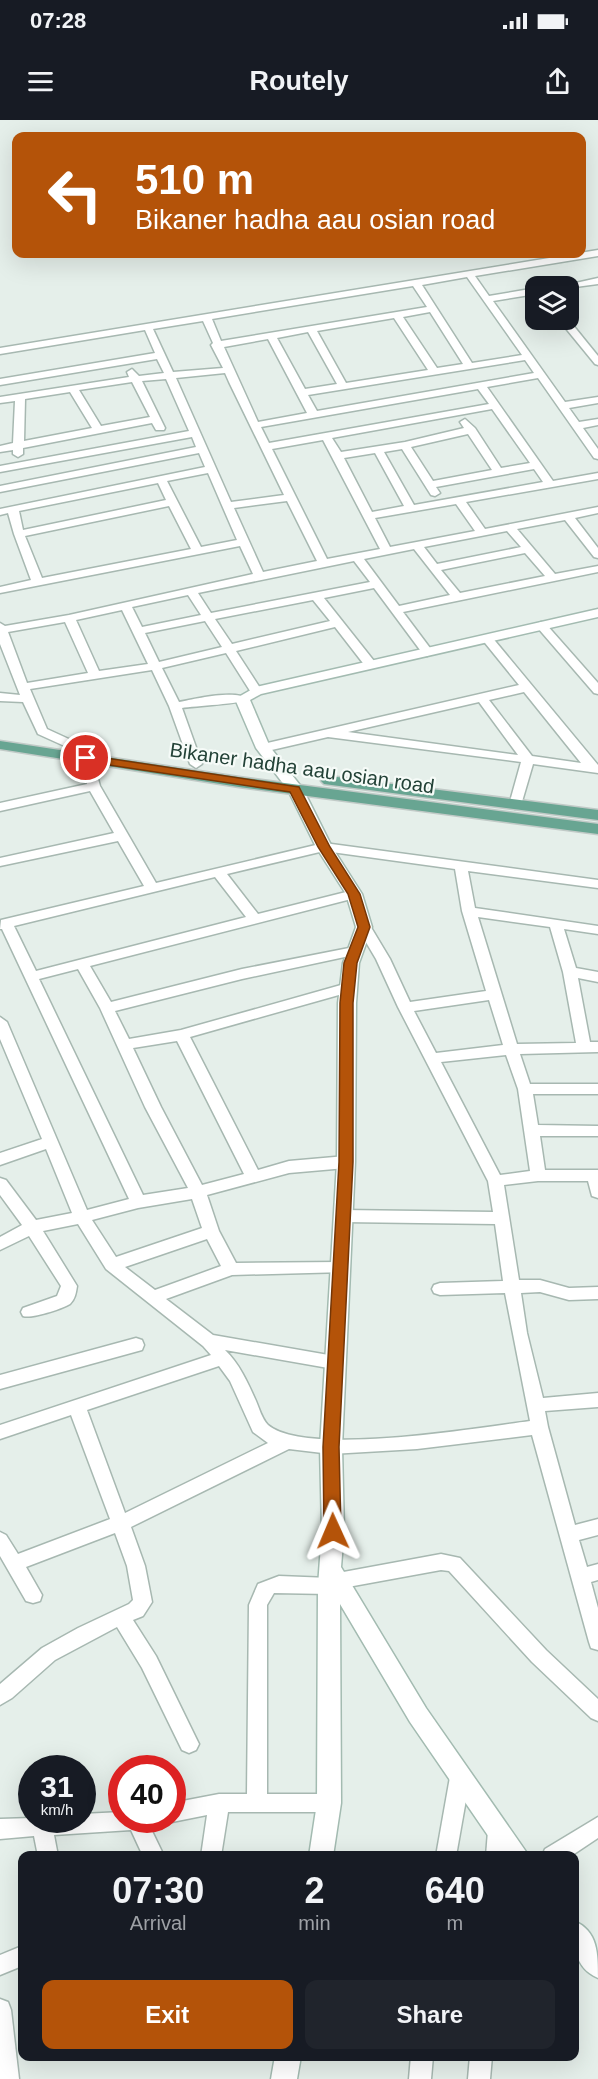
<!DOCTYPE html>
<style>
body{margin:0;font-family:Helvetica,sans-serif;background:#20242c;color:#f1f3f6;height:100vh;display:flex;flex-direction:column;font-size:22px;white-space:nowrap}
*{box-sizing:border-box;margin:0}
p{font-size:20px;color:#9ea1a6}
.icon{flex:none;width:33px;height:33px;fill:none;stroke:currentColor;stroke-width:2;stroke-linecap:round;stroke-linejoin:round}
.map{position:relative;flex:1;overflow:hidden}
.side{position:absolute;left:18px;top:1731px;width:561px;height:210px;display:flex;flex-direction:column;background:#171b24;border-radius:12px;box-shadow:0 6px 24px #0002}
.side>*{flex:none}
.banner{position:absolute;left:12px;top:12px;width:574px;height:126px;border-radius:12px;box-shadow:0 6px 24px #0002;background:#b45309;color:#fff;overflow:hidden}
.tools{position:absolute;left:525px;top:156px;display:grid;gap:12px}
.tools a{display:grid;place-items:center;width:54px;height:54px;border-radius:12px;background:#171b24;box-shadow:0 6px 24px #0002;font-size:30px}
.speed{position:absolute;left:18px;top:1635px;display:flex;gap:12px;font-size:30px;font-weight:700;text-align:center}
.speed>*{display:grid;place-content:center;width:78px;height:78px;border-radius:50%;background:#171b24;box-shadow:0 6px 24px #0002;line-height:1}
.speed small{font-size:15px;font-weight:400}
.speed .limit{border:9px solid #d22;background:#fff;color:#111}
.pin{position:absolute;display:grid;place-items:center;width:51px;height:51px;color:#fff;margin:-26px;border:3px solid #fff;border-radius:50%;box-shadow:0 2px 6px #0007}
.me{position:absolute;width:66px;margin:-33px;rotate:359deg;stroke-linejoin:round;filter:drop-shadow(0 0 4px #0008)}
.turn{display:flex;align-items:center;gap:21px;height:126px;padding:0 24px;font-size:27px}
.turn .icon{width:78px;height:78px;stroke-width:2.5}
.turn b{display:block;font-size:42px;line-height:51px}
.eta{display:flex;justify-content:space-evenly;align-items:center;height:102px;text-align:center}
.eta b{font-size:36px;font-weight:700;line-height:42px}
.cta{display:flex;gap:12px;margin-top:auto;padding:12px 24px}
.cta a{flex:1;height:69px;border-radius:12px;background:#b45309;color:#fff;font-size:24px;font-weight:700;line-height:69px;text-align:center}
.cta a+a{background:#20242c;color:#f1f3f6}
.status{display:flex;justify-content:space-between;align-items:center;height:42px;padding:0 30px;background:#171b24;direction:ltr}
.status svg{height:16px;fill:currentColor}
header{display:flex;justify-content:space-between;align-items:center;height:78px;padding:0 24px;background:#171b24;font-size:27px;font-weight:700}
.map>svg:first-child{display:block}
.lines{fill:none;stroke-linecap:round;stroke-linejoin:round}
.street-casing{stroke:#a7b8b1;stroke-width:3}
.secondary-casing{stroke:#a3bbb1;stroke-width:3}
.primary-casing{stroke:#c1cac7;stroke-width:3}
.street{fill:#fff;fill-rule:evenodd}
.secondary{fill:#fff;fill-rule:evenodd}
.primary{fill:#68a592;fill-rule:evenodd}
.route{fill:#b45309;stroke:#753606;stroke-width:1.5}
.labels{text-anchor:middle;dominant-baseline:central;stroke-width:4.5;stroke-linejoin:round;paint-order:stroke}
.street-label{font-size:20px;fill:#234237;stroke:#f6fbf8}
</style>
<div class="status"><b>07:28</b><svg viewBox="0 0 49 12"><path d="M0 12V9h3v3zM5 12V6h3v6zM10 12V3h3v9zM15 12V0h3v12zM26 1h20v11H26zM47 4h2v5h-2z"/></svg></div>
<header><svg class="icon" aria-label="menu" viewBox="0 0 24 24"><path d="M4 6h16M4 12h16M4 18h16"/></svg>Routely<svg class="icon" aria-label="share" viewBox="0 0 24 24"><path d="M12 15V3M7 8l5-5 5 5M5 13v7h14v-7"/></svg></header>
<div class="map">
<svg width="598" height="1959" viewBox="0 0 598 1959">
<rect width="100%" height="100%" fill="#e5efea"/>
<g class="lines">
<!-- street casing -->
<g class="street-casing">
<g id="street">
<path d="M598,130V136L475,156L489,176L536,168V174L493,181L565,282L598,277V283L569,288L579,302L598,299V305L583,308L598,329V339L594,338L538,258L487,267L553,361L598,353V359L466,382L485,409L598,387V393L575,398L598,428V438L594,437L565,400L517,409L555,454L598,446V452L403,492L433,532L427,536L423,534L374,468L324,478L374,541V547H366L335,507L236,531L262,571L256,575L252,574L226,533L162,548L179,582C194,579 236,569 248,579C243,584 194,586 182,588L202,644L196,648L190,644L169,586L152,550L30,569L47,609L84,626L86,629L84,632L80,633L38,614L23,582L0,581V573L20,575L0,524V503L5,506L69,495L253,454L240,426L0,473V467L31,460L14,414L8,393L0,395V389L205,347L199,333L0,372V366L196,327L192,317L0,352V346L189,311L166,259L142,261L165,308L164,310H156L152,303L23,328V334L18,337L13,334V330L0,332V326L13,323L15,281L0,283V277L129,257L127,252L132,249L139,256L164,253L157,239L0,265V259L155,233L145,210L0,234V228ZM467,157L522,235L472,243L422,165ZM413,166L427,187L221,221L212,199ZM430,192L463,244L437,248L403,197ZM394,198L428,250L346,263L317,211ZM203,201L213,223L211,225L223,248L173,252L153,209ZM308,212L337,264L305,269L277,218ZM268,219L307,293L258,302L224,227ZM525,240L534,253L317,291L308,275ZM225,253L229,262L284,375L231,382L176,258ZM132,262L150,297L101,306L79,270ZM478,269L489,284L269,323L261,307ZM70,272L92,308L24,321L25,279ZM492,289L530,343L501,348L475,308L465,299L460,302L464,308L405,322L341,332L332,318ZM468,314L492,350L433,361L411,327ZM323,320L380,429L327,439L272,329ZM402,329L431,375L435,376L440,373L436,367L534,349L543,362L414,385L384,332ZM375,333L404,386L372,392L344,338ZM208,353L237,420L201,427L167,361ZM158,363L166,380L23,410L19,391ZM287,381L317,441L263,452L234,388ZM456,384L475,411L390,427L375,398ZM169,386L191,429L42,458L25,416ZM507,411L521,427L437,444L424,427ZM414,429L450,475L399,486L364,439ZM525,433L545,456L460,473L441,450ZM354,441L370,462L211,493L198,473ZM188,475L201,495L142,507L132,487ZM313,480L330,501L232,524L215,499ZM122,490L148,544L99,551L76,500ZM205,501L222,527L159,542L145,513ZM65,502L88,553L27,563L8,512Z"/>
<path d="M598,158V164L568,168V166H562Z"/>
<path d="M568,199L598,236V245L595,244L559,200Z"/>
<path d="M541,502L545,503L598,563V574L594,573L537,507L535,505Z"/>
<path d="M487,515L491,516L598,645V653L533,644L521,685L515,689L509,685L521,642L328,617L263,632L257,628L263,624L519,565L481,518ZM524,572L581,643L532,636L489,580ZM479,582L518,635L348,612Z"/>
<path d="M86,634L92,638L100,666L156,763L324,723L598,760V768L468,751L475,788L598,806V814L564,809L576,848L598,852V862L578,858L590,922H598V932L520,934L530,964H598V974H533L538,1005L598,1006V1016H540L545,1050H598V1078L592,1076L588,1061H538L504,1065L519,1160H540L569,1168L598,1167V1179L569,1180L540,1172L521,1173L527,1213L543,1278L598,1273V1287L545,1291L548,1307L575,1405L598,1399V1415L579,1420L587,1447L598,1444V1460L591,1462L598,1488V1530L591,1528L589,1522L532,1315L417,1329L331,1334L289,1329L131,1407L145,1446L152,1482L143,1496L133,1500L156,1536L196,1618L199,1624L196,1630L189,1633L182,1630L142,1548L117,1507L55,1540L12,1578L0,1585V1564L42,1528L78,1508L129,1484L133,1480L127,1446L115,1413L26,1447L42,1475L40,1481L33,1483L26,1481L0,1436V1412L6,1415L18,1434L110,1399L71,1295L0,1319V1305L211,1235L203,1226L106,1149L78,1104L43,1111L77,1166C76,1173 75,1179 70,1184C62,1189 31,1199 23,1196L21,1192L23,1188L57,1176L61,1166L29,1116L0,1130V1117L22,1105L0,1075V1058L6,1060L36,1100L72,1093L46,1029L0,1045V1033L42,1019L0,919V897L7,902L87,1090L129,1079L2,809H0L1,800L144,766L118,721L0,746V738L114,713L90,671L0,691V683L87,664L80,638ZM324,731L455,749L462,791L486,871L410,882L390,839L369,804H359L357,807L376,839L398,887L488,1061L493,1092L343,1090L337,1092L335,1096L337,1100L343,1102L495,1104L503,1161L440,1163L434,1165L432,1169L434,1173L440,1175L505,1173L530,1301C477,1308 306,1337 268,1305C262,1299 259,1288 256,1281C248,1263 239,1243 225,1230L334,1249L340,1247L342,1242L340,1237L213,1215L166,1179L232,1155L346,1152L348,1148L346,1144L340,1142L236,1143L219,1111L207,1075L289,1053L346,1048L351,1046L354,1042L351,1038L346,1036L289,1041L258,1050L190,917L353,871L355,868L348,863L181,910L129,919L115,891L242,859L354,835L361,831L354,827L242,849L111,882L90,846L359,777L361,774L354,770L258,794L227,754ZM215,757L246,797L36,851L14,806ZM478,797L550,807L563,852L576,923L517,924ZM78,849L100,888L145,987L188,1068L143,1075L39,859ZM489,880L503,925L436,933L414,891ZM177,921L244,1054L202,1065L161,987L133,928ZM506,935L518,969L530,1051L500,1055L441,942ZM192,1079L202,1108L116,1137L92,1100L138,1088ZM207,1119L221,1146L155,1170L125,1147ZM219,1246L230,1261L253,1312L268,1323L125,1393L87,1290Z"/>
<path d="M136,1218L142,1220L144,1225L142,1230L0,1269V1255Z"/>
<path d="M441,1434L460,1438L546,1530L598,1579V1601L591,1598L532,1542L449,1451L441,1450L337,1469L329,1474L274,1473L267,1485V1674H329L336,1676L339,1683L336,1690L329,1692H228L221,1736H201L207,1695L172,1702L165,1700H172V1683L219,1674H247L249,1485L258,1464L279,1456L330,1458L338,1453Z"/>
<path d="M460,1648L467,1651L470,1657L456,1736H436L450,1657L453,1651Z"/>
<path d="M122,1692V1700H153L150,1707L164,1736H143L131,1710L54,1715L58,1736H38L34,1716L0,1719V1699L32,1698V1700H82V1694Z"/>
<path d="M598,1697V1718L571,1736H542L545,1729Z"/>
<path d="M498,1701L505,1704L508,1711L506,1736H486L488,1711L491,1704Z"/>
<path d="M22,1826V1846L0,1855V1835Z"/>
<path d="M0,1879L8,1882L11,1890L19,1959H0Z"/>
<path d="M411,1936H433L431,1959H409Z"/>
<path d="M470,1936H492L490,1959H468Z"/>
</g>
</g>
<!-- secondary casing -->
<g class="secondary-casing">
<g id="secondary">
<path d="M598,489V497L261,574L250,580L270,627L303,669L332,727L362,774L372,807L359,843L356,883L355,1042L342,1327L344,1411L341,1447L426,1588L529,1736H502L410,1602L340,1484L341,1683L333,1736H309L317,1683L318,1466L322,1411L320,1327L337,1042L338,883L343,843L356,807L346,774L316,727L288,670L256,628L235,579L256,567Z"/>
<path d="M574,1801C598,1811 598,1834 598,1858C573,1847 574,1824 574,1801Z"/>
<path d="M275,1936H301L297,1959H271Z"/>
</g>
</g>
<!-- primary casing -->
<g class="primary-casing">
<g id="primary">
<path d="M0,621L239,657L598,704V714L239,667L0,629Z"/>
<path d="M329,656L598,690V700L324,664L321,661L324,658Z"/>
</g>
</g>
<!-- street -->
<use href="#street" class="street"/>
<!-- secondary -->
<use href="#secondary" class="secondary"/>
<!-- primary -->
<use href="#primary" class="primary"/>
</g>
<!-- route -->
<path class="route" d="M86,635L299,667L330,727L360,774L370,807L357,843L353,883V1042L339,1327L341,1411L339,1416L333,1418L327,1416L324,1411L323,1327L339,1042L340,883L344,843L358,807L348,774L318,727L290,672L82,641V636Z"/>
<g class="labels">
<!-- street labels -->
<g class="street-label">
<text transform="translate(302 648) rotate(8)">Bikaner hadha aau osian road</text>
</g>
</g>
</svg>
<div class="tools">
<a><svg class="icon" aria-label="layers" viewBox="0 0 24 24"><path d="M12 4l9 5-9 5-9-5zM3 14l9 5 9-5"/></svg></a>
</div>
<div class="speed"><div>31<small>km/h</small></div><div class="limit">40</div></div>
<div class="pin" style="left:86px;top:638px;background:#d93025"><svg class="icon" aria-label="arrive" viewBox="0 0 24 24"><path d="M6 21V4h12l-3 4 3 4H6"/></svg></div>
<svg class="me" style="left:333px;top:1411px" viewBox="-20 -20 40 40"><path d="M0-17L14 15 0 8-14 15z" fill="#b45309" stroke="#fff" stroke-width="4"/></svg>
<div class="banner">
<div class="turn"><svg class="icon" aria-label="left" viewBox="0 0 24 24"><path d="M17 20v-9H6M10 6l-5 5 5 5"/></svg><div><b>510 m</b>Bikaner hadha aau osian road</div></div>
</div>
<section class="side">
<div class="eta">
<div><b>07:30</b><p>Arrival</p></div>
<div><b>2</b><p>min</p></div>
<div><b>640</b><p>m</p></div>
</div>
<div class="cta"><a>Exit</a><a>Share</a></div>
</section>
</div>
